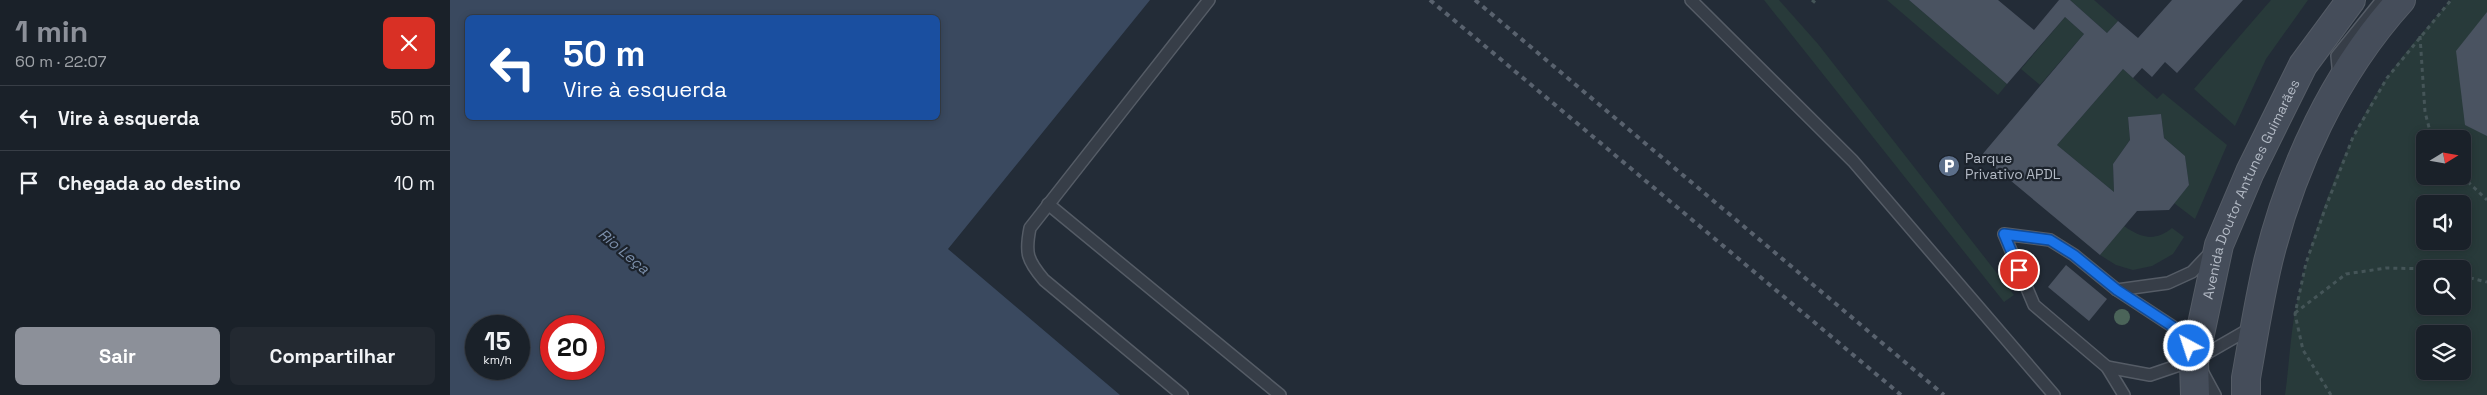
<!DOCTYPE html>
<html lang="pt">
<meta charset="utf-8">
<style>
body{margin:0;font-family:"Space Grotesk",sans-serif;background:#232931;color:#f1f3f6;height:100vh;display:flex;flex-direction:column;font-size:19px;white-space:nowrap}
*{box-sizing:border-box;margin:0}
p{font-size:16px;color:#9fa3a8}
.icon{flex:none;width:28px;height:28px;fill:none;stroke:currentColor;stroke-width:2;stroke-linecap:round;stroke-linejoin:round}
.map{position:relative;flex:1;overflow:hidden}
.sheet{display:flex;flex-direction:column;background:#1a2129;width:450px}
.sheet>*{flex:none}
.guide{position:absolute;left:15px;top:15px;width:475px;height:105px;border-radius:8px;box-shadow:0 2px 8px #0003,0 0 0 1px #383e46;background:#1a4fa0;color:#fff;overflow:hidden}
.needle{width:32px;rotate:79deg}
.tools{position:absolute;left:1966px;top:130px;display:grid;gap:10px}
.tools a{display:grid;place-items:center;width:55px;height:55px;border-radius:8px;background:#1a2129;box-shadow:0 2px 8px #0003,0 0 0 1px #383e46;font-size:25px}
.speed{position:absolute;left:15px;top:315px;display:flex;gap:10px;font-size:25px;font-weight:700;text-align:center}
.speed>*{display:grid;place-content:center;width:65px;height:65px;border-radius:50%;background:#1a2129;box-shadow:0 2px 8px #0003,0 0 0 1px #383e46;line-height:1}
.speed small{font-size:12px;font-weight:400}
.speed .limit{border:8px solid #d22;background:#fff;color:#111}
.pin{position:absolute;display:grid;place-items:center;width:42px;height:42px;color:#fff;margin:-21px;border:2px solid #fff;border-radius:50%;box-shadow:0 1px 5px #0007}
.me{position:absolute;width:55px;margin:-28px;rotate:320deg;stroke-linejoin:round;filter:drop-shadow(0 0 4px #0008)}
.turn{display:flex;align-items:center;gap:18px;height:105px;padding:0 15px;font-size:22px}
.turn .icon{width:65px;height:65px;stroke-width:2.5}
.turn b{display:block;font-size:35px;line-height:42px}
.round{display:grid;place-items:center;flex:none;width:52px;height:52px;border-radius:8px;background:#232931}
.overview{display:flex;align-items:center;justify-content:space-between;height:85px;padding:0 15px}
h1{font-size:30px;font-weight:700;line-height:38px;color:#8c9099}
.cta{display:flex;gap:10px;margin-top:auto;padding:10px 15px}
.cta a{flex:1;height:58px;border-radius:8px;background:#8c9099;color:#fff;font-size:20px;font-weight:700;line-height:58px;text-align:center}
.cta a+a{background:#232931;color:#f1f3f6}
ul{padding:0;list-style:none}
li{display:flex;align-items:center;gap:15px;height:65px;padding:0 15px;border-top:1px solid #383e46}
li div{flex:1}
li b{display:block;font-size:19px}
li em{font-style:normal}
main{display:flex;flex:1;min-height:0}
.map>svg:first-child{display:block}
.green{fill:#283a3a;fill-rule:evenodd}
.water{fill:#3a495f;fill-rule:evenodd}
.building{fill:#4a5361}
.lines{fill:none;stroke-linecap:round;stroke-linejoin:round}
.service-casing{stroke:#555c66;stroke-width:14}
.secondary-casing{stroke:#555c66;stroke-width:30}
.path{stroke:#455558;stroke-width:3;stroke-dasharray:4 4;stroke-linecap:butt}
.service{stroke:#373e48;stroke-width:11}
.secondary{stroke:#454d5a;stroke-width:28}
.rail{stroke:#59626e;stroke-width:4;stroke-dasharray:5 5;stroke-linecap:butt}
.tree{fill:#4b6459}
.route-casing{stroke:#114b97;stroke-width:12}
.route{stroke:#1a73e8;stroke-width:9}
.labels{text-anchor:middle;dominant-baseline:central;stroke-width:4.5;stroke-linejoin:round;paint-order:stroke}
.poi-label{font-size:14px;fill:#b2b9c4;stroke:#1c232c;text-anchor:start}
.street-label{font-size:14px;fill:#b2b9c4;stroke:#1c232c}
.water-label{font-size:15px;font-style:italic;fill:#7c8faa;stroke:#1c232c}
</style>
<main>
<section class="sheet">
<div class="overview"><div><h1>1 min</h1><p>60 m · 22:07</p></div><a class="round" style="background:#d93025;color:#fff"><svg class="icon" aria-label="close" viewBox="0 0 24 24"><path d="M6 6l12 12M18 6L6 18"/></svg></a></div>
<ul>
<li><svg class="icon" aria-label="left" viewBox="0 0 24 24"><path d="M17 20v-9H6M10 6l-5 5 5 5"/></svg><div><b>Vire à esquerda</b></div><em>50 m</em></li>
<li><svg class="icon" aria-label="arrive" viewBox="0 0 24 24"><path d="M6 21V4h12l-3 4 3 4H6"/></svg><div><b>Chegada ao destino</b></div><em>10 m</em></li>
</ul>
<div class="cta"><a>Sair</a><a>Compartilhar</a></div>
</section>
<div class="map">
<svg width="2037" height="395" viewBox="0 0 2037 395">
<rect width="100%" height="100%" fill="#232c37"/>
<!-- green -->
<g class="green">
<path d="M1314,0H1329L1368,44L1564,295L1554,302Z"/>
<path d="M1437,0H1459L1557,84L1548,95Z"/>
<path d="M1620,0H1644L1668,21L1657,33Z"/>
<path d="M1821,0H1858L1816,59L1785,126L1744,89Z"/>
<path d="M2001,0H2037V395H1835C1839,368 1840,339 1845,312C1859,239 1895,137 1938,76C1957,49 1979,25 2001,0ZM1975,139H2012V176H1975ZM1975,204H2012V241H1975ZM1975,269H2012V306H1975ZM1975,334H2012V371H1975Z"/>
<path d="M1615,17L1634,34L1590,85L1571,69Z"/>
<path d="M1673,69L1707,99L1713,93L1777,145L1745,219L1724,203L1739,185L1735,156L1714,138L1711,114L1678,118L1680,140L1663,164L1664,192L1607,145Z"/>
<path d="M1674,226C1691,238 1705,242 1722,228L1734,237L1723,254L1702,266L1683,270L1666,265L1650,255Z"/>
</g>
<!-- water -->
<path class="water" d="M0,0H700L498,249L670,395H0ZM18,18H488V118H18ZM26,326H69V369H26ZM101,326H144V369H101Z"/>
<!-- building -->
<g class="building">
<path d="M1459,0H1548L1584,30L1609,0H1620L1657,33L1668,21L1688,38L1722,0H1793L1727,73L1715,62L1702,77L1692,68L1683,78L1673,69L1607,145L1664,192L1663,164L1680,140L1678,117L1711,114L1714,138L1735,156L1739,185L1719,210L1687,211L1650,255L1531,156L1634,34L1615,17L1557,84Z"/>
<path d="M2037,12V136L2015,125L2006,51Z"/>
<path d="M1616,265L1657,299L1639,321L1598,287Z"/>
</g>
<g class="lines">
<!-- service casing -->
<g class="service-casing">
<g id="service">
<path d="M1241,0L1403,161L1604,395"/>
<path d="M1889,77L1887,56L1932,0"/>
<path d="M598,204L830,395"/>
<path d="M1667,290L1718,283L1742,272L1762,251"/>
<path d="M1657,367L1700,375L1747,359L1801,328"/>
<path d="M1752,371L1765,395"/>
<path d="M732,395L594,280C577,260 575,253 580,228L759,0"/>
<path d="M1674,395L1657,367L1584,305L1554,234L1600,240L1624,255L1667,290L1731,332L1743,352"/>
</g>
</g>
<!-- secondary casing -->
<g class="secondary-casing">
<g id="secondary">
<path id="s1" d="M1745,395L1744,362L1769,245L1800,172L1853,65L1901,0"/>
<path d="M1796,395V378C1803,339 1809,300 1818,262C1841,168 1885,73 1951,0"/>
</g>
</g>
<!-- path -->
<g class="path">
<path d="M1362,0L1368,5"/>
<path d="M1970,36L1975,112L1982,139"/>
<path d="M2012,176L2037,200"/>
<path d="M2012,276L2037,282"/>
<path d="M1845,313L1896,274L1936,268L1980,269"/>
<path d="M1881,395L1853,350L1845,314L1856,263L1875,209L1903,137L1937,78L2001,0"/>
</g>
<!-- service -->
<use href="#service" class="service"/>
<!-- secondary -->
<use href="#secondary" class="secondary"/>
<!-- rail -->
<g class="rail">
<path d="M980,0L1451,395"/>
<path d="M1025,0L1494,395"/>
</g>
</g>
<!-- trees -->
<circle class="tree" cx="1672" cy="317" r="8"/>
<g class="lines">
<!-- route casing -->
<g class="route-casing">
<path id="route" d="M1569,270L1554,234L1600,240L1624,255L1667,290L1731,332L1739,346"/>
</g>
<!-- route -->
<use href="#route" class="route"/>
</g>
<!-- icons -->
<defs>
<g id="parking-disc" transform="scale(1.125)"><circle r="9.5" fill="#5c6f8a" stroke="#1c232c"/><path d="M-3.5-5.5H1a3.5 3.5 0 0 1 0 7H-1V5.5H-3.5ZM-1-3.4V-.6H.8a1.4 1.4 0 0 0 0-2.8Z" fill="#fff"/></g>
</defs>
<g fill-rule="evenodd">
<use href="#parking-disc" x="1499" y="166"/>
</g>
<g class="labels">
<!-- poi labels -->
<g class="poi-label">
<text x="1515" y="158">Parque<tspan x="1515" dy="16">Privativo APDL</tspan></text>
</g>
<!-- street labels -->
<g class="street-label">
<text stroke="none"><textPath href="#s1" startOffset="216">Avenida Doutor Antunes Guimarães</textPath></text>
</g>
<!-- water labels -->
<g class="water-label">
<text transform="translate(174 251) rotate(40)">Rio Leça</text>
</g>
</g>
</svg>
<div class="tools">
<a><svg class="needle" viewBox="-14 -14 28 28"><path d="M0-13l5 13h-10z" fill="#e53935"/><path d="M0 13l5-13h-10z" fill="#9fa3a8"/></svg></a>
<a><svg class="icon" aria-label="sound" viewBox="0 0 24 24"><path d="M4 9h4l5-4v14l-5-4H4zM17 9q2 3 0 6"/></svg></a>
<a><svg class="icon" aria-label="search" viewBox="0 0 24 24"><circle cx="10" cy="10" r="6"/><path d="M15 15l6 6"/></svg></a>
<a><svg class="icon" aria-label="layers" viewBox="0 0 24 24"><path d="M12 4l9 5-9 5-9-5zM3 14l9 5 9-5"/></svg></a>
</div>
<div class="speed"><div>15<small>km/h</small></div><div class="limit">20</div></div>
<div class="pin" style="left:1569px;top:270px;background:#d93025"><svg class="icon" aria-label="arrive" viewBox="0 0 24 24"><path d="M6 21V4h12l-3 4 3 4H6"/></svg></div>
<svg class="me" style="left:1739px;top:346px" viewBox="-20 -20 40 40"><circle r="17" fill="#1a73e8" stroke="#fff" stroke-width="3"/><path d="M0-11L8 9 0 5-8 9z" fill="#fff"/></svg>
<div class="guide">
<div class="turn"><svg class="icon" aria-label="left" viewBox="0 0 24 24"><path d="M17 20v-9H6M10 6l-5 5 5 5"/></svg><div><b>50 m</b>Vire à esquerda</div></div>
</div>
</div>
</main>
